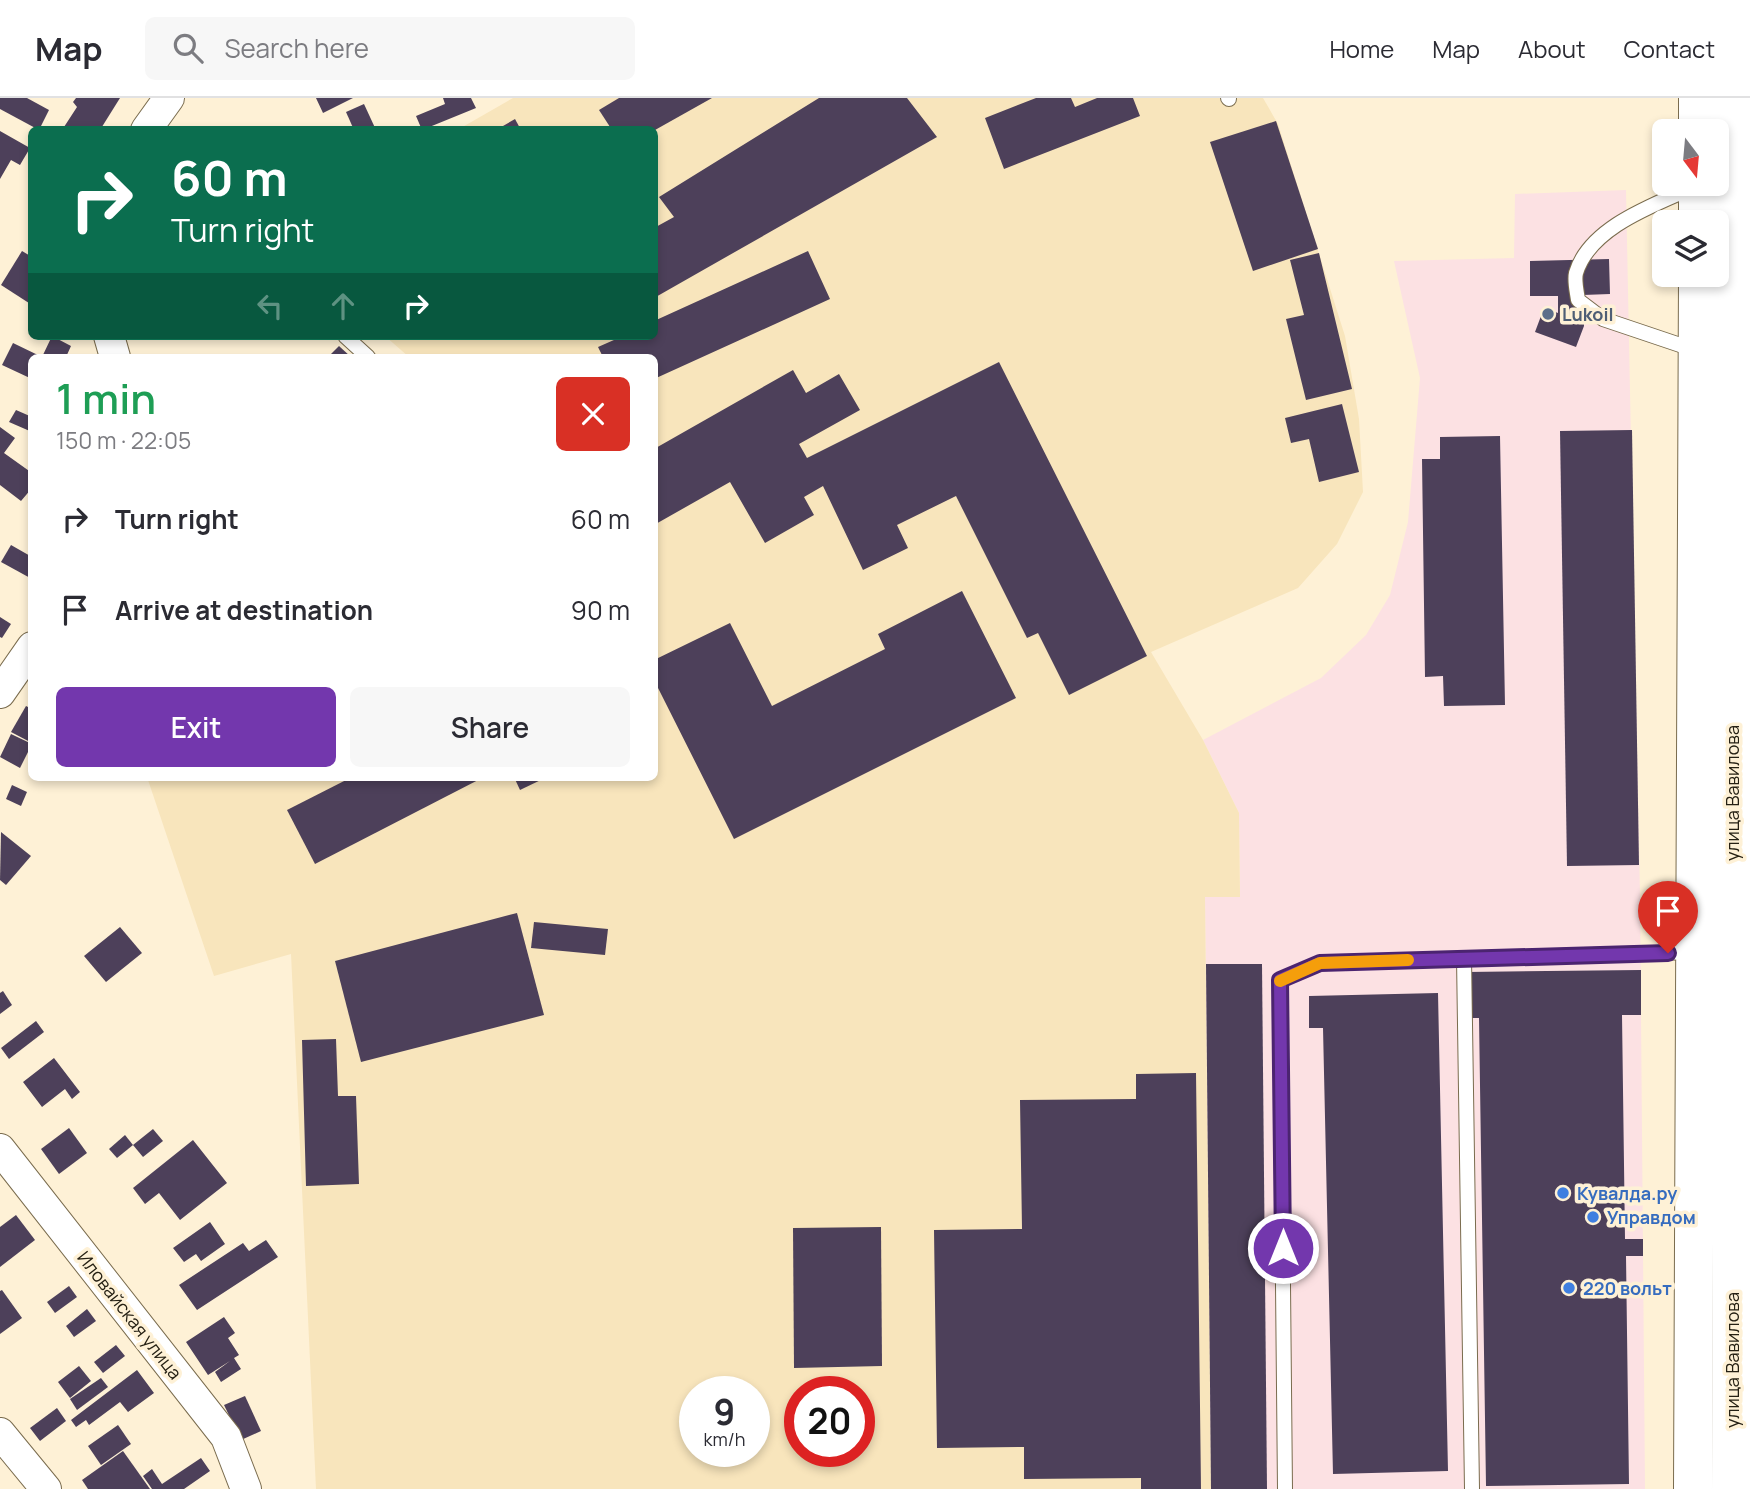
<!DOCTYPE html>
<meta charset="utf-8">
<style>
body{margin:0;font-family:Manrope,sans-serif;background:#f7f7f7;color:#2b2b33;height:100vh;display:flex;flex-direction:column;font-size:26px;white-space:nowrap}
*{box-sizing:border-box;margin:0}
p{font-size:23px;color:#7c7c81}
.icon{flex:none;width:38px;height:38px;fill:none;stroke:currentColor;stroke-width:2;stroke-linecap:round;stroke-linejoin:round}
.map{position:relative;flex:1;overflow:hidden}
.sheet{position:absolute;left:28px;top:256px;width:630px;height:427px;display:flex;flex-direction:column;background:#fff;border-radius:10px;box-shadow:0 4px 10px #0003}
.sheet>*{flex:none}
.guide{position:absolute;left:28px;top:28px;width:630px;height:214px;border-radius:10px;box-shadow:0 4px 10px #0003;background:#0b6e4f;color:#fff;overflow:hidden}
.needle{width:46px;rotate:164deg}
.fabs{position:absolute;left:1652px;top:21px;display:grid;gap:14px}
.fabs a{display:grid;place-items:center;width:77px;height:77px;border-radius:10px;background:#fff;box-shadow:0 4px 10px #0003;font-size:35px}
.speed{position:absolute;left:679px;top:1278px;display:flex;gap:14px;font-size:35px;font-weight:700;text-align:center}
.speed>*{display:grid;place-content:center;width:91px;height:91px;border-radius:50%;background:#fff;box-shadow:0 4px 10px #0003;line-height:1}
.speed small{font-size:18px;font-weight:400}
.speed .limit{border:10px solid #d22;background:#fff;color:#111}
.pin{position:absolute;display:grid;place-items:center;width:60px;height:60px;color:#fff;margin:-72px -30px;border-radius:50% 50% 50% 0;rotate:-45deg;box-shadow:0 0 7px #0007}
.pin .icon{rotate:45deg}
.me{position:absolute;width:77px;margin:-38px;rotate:0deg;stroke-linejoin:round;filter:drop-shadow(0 0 5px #0008)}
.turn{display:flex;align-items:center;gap:24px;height:147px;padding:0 28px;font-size:32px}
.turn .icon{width:91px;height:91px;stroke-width:2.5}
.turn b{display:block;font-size:49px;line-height:60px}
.lanes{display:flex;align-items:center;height:66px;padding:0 28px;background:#0003;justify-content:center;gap:35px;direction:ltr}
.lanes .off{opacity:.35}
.round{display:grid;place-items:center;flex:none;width:74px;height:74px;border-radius:10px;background:#f7f7f7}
.head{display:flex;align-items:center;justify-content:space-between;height:119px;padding:0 28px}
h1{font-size:42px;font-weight:600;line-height:52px;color:#1e9e55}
.button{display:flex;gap:14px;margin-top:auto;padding:14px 28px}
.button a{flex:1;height:80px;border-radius:10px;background:#7337ad;color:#fff;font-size:28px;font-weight:600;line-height:80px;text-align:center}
.button a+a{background:#f7f7f7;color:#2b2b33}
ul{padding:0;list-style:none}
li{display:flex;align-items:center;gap:21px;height:91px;padding:0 28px}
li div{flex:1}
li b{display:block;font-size:26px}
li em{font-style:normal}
header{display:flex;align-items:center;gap:42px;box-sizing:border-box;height:98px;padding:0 35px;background:#fff;border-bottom:2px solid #e1e1e2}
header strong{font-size:33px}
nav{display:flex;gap:38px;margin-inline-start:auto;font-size:24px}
.search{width:490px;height:63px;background:#f7f7f7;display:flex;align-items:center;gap:18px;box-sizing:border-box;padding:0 24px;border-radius:10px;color:#7c7c81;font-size:26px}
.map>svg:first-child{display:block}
.commercial{fill:#fce1e3}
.built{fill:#f8e5bc;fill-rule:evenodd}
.building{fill:#4d405a}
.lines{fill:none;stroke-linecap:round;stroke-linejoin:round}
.service-casing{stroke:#7a6c4e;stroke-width:16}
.minor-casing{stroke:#7a6c4e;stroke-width:32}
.primary-casing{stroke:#7a6c4e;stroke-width:40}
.service{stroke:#fff;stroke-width:14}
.minor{stroke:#fff;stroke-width:30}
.primary{stroke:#fff;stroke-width:38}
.route-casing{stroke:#4b2470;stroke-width:18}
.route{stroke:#7337ad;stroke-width:12}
.slow{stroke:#f59e0b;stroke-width:12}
.service-dot{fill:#5c6f8a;stroke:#fef1d6;stroke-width:2.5}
.shop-dot{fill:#3f7fe0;stroke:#fef1d6;stroke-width:2.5}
.labels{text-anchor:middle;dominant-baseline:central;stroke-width:7;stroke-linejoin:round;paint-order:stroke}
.service-label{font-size:18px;font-weight:bold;fill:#4e5e75;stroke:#fef1d6;text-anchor:start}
.street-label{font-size:18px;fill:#252013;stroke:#fef1d6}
.shop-label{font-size:18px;font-weight:bold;fill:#366cbe;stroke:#fef1d6;text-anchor:start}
</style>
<header>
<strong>Map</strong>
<div class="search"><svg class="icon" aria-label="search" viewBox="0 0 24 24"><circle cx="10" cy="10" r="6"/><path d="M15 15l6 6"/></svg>Search here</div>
<nav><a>Home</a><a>Map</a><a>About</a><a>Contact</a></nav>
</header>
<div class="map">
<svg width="1750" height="1391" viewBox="0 0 1750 1391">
<rect width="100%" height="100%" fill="#fef1d6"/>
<!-- commercial -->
<path class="commercial" d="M1626,92L1640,798L1645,1391H1211L1205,798L1240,799L1239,715L1203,642L1321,580L1366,537L1390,497L1408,424L1420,280L1394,163L1514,160L1515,96Z"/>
<!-- built -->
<path class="built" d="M513,0H1263L1278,26L1345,238L1359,321L1363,394L1337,446L1298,490L1151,554L1203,642L1239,715L1240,799H1205L1211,1391H316L291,856L214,878L147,679H654V259H409L385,238H654V32L459,31ZM695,1293H754V1353H695ZM800,1293H859V1353H800Z"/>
<!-- building -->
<g class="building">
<path d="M0,0H27L49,12L39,32L0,11Z"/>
<path d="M76,0H120L100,32H68L64,29L77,9L73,4Z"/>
<path d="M316,0H353L323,15Z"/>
<path d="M443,0H471L476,10L422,32L416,18L445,6Z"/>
<path d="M619,0H712L655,32H612L599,12Z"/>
<path d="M819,0H907L937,39L654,200V130L674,119L659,99Z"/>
<path d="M1036,0H1071L1075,9L1097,0H1133L1140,18L1004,71L985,20Z"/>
<path d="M364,6L376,32H354L346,14Z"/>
<path d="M515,21L521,32H496Z"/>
<path d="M1276,23L1318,151L1253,173L1210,44Z"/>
<path d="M0,33L30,50L20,67L11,62L0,81Z"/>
<path d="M22,153L32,159V207L1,187Z"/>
<path d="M808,153L830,201L654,281V259H603L598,249L623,238H654V223Z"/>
<path d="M1319,155L1352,291L1306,302L1286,221L1304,217L1290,162Z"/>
<path d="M1609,161L1610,196L1583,197L1584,228L1576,249L1535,234L1544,210L1558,215V198H1530V163Z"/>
<path d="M52,238L71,248L66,259H32V281L2,267L13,245L42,259Z"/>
<path d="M339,248L351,259H328Z"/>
<path d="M999,264L1147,558L1069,597L1038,535L1027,540L956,398L897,427L908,450L863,472L823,388L804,399L814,417L765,445L730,384L654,427V351L793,272L806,295L839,276L860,312L799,346L807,360Z"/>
<path d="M1342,306L1359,374L1319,384L1309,341L1291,345L1285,320Z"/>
<path d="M16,312L32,319V334L9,324Z"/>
<path d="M0,329L15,340L4,355L32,375V390L21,403L0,387Z"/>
<path d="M1632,332L1639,767L1567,768L1560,333Z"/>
<path d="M1500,338L1505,607L1444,608L1443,578L1425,579L1422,361H1440V339Z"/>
<path d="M11,447L32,459V481L1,464Z"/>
<path d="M962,493L1016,600L734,741L654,582V562L730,525L772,608L885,551L878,536Z"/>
<path d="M0,519L11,526L2,540L0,539Z"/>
<path d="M26,608L32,611V645L11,634Z"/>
<path d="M11,636L32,646L20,670L0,659Z"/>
<path d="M352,679H484L315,766L287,712Z"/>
<path d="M514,679H547L520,692Z"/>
<path d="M12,687L27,694L21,708L6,701Z"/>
<path d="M1,734L31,758L6,787L0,782Z"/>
<path d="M517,815L544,917L361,964L335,863Z"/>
<path d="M534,824L608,831L605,857L531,850Z"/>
<path d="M120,829L142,855L106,884L84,858Z"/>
<path d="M1206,866H1262L1267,1391H1211Z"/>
<path d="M1641,872V917H1622L1625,1141H1643V1158H1626L1629,1386L1486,1388L1479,920H1468L1467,874Z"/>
<path d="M3,893L12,907L0,916V895Z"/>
<path d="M1438,895L1448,1373L1333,1376L1323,930H1309V898Z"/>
<path d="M36,923L44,934L9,961L1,950Z"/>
<path d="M336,941L338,998H356L359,1086L306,1088L302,942Z"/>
<path d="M54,960L80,994L72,1001L65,991L42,1009L23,984Z"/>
<path d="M1196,975L1201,1391H1141V1380L1024,1381V1349L937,1350L934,1132L1022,1131L1020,1002L1136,1001V976Z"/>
<path d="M69,1030L87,1055L59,1076L41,1051Z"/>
<path d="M153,1031L163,1043L143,1059L133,1047Z"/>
<path d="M125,1037L133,1047L117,1060L109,1051Z"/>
<path d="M193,1042L227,1085L180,1122L159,1095L145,1106L133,1090Z"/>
<path d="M16,1117L35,1142L0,1169V1129Z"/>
<path d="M210,1124L225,1146L201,1163L196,1156L184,1164L173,1150Z"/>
<path d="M881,1129L882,1268L794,1270L793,1130Z"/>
<path d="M266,1142L278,1159L197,1212L179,1187L243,1145L249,1153Z"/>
<path d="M69,1188L77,1199L55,1215L47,1204Z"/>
<path d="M2,1192L22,1220L0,1236V1193Z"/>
<path d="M87,1211L96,1223L74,1239L66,1228Z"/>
<path d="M224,1219L235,1235L228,1240L239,1257L234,1260L241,1271L221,1284L215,1274L230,1263L208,1277L186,1244Z"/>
<path d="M116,1247L125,1258L103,1275L94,1264Z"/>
<path d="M79,1268L91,1283L70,1300L58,1284Z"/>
<path d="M137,1272L154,1295L128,1314L120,1304L89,1327L86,1322L76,1329L71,1322Z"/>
<path d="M101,1280L108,1289L77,1312L70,1301Z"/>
<path d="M245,1298L261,1333L241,1342L224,1307Z"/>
<path d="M57,1310L66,1323L40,1343L30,1330Z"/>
<path d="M118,1327L131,1346L101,1367L88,1348Z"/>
<path d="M123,1353L150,1391H88L82,1382Z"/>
<path d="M201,1360L210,1373L184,1391H152L143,1378L152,1371L162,1386Z"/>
</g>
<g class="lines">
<!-- service casing -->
<g class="service-casing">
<g id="service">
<path d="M1228,0L1229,1"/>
<path d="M345,238L368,259"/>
<path d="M1695,252L1603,221L1578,202C1577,194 1574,183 1576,175C1590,128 1657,106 1696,88"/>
<path d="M1464,860L1472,1391"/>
<path d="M1285,1391L1280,882L1320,865L1694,854"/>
</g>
</g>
<!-- minor casing -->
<g class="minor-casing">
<g id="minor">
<path d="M146,32L169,0"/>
<path d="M109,238L115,259"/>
<path d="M0,595L32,549"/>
<path d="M0,1051L226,1339L246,1391"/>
<path d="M0,1335L46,1391"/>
</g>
</g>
<!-- primary casing -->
<g class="primary-casing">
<g id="primary">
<path d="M1698,0V33"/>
<path d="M1698,86V124"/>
<path d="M1693,1391L1698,177"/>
<path d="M1731,1391L1734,0"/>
</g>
</g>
<!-- service -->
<use href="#service" class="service"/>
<!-- minor -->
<use href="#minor" class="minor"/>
<!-- primary -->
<use href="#primary" class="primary"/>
</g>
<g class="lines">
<!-- route casing -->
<g class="route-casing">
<path id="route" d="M1283,1150L1280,882L1320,865L1668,855"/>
</g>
<!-- route -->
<use href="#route" class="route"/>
<!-- slow -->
<path class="slow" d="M1280,883L1320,865L1408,862"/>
</g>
<!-- markers -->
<circle class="service-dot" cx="1548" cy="216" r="7"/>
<g class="shop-dot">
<circle cx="1563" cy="1095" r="7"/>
<circle cx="1593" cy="1119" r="7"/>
<circle cx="1569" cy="1190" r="7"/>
</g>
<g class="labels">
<!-- service labels -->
<g class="service-label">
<text x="1562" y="216">Lukoil</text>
</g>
<!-- street labels -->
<g class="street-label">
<text transform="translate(1732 695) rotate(-90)">улица Вавилова</text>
<text transform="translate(130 1217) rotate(52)">Иловайская улица</text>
<text transform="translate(1732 1262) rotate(-90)">улица Вавилова</text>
</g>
<!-- shop labels -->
<g class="shop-label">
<text x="1577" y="1095">Кувалда.ру</text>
<text x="1607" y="1119">Управдом</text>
<text x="1583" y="1190">220 вольт</text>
</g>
</g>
</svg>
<div class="fabs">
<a><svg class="needle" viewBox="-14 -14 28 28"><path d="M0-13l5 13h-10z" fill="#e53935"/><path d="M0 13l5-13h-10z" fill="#7c7c81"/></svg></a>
<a><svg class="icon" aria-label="layers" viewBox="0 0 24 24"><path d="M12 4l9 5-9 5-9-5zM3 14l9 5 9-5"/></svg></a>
</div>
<div class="speed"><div>9<small>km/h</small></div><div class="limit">20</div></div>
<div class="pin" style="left:1668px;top:855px;background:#d93025"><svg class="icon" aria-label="arrive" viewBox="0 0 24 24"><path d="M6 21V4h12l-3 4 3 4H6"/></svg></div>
<svg class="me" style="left:1283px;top:1150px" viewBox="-20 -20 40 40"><circle r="17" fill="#7337ad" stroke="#fff" stroke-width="3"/><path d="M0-11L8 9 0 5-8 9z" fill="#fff"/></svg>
<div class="guide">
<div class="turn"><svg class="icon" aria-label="right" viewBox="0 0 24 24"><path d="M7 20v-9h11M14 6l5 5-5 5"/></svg><div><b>60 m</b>Turn right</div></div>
<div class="lanes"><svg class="icon off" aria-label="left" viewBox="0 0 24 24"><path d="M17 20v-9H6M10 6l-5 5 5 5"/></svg><svg class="icon off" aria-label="ahead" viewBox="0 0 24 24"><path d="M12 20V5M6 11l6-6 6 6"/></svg><svg class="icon" aria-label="right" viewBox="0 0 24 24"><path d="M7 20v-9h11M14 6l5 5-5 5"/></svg></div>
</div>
<section class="sheet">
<div class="head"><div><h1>1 min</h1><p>150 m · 22:05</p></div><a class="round" style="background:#d93025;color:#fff"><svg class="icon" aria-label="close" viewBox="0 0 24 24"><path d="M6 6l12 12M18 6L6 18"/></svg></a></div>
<ul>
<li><svg class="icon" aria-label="right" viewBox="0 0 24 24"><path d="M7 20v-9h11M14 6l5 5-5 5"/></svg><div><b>Turn right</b></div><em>60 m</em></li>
<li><svg class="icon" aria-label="arrive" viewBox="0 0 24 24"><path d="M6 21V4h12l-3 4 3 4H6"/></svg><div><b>Arrive at destination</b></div><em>90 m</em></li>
</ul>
<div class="button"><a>Exit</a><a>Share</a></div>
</section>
</div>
